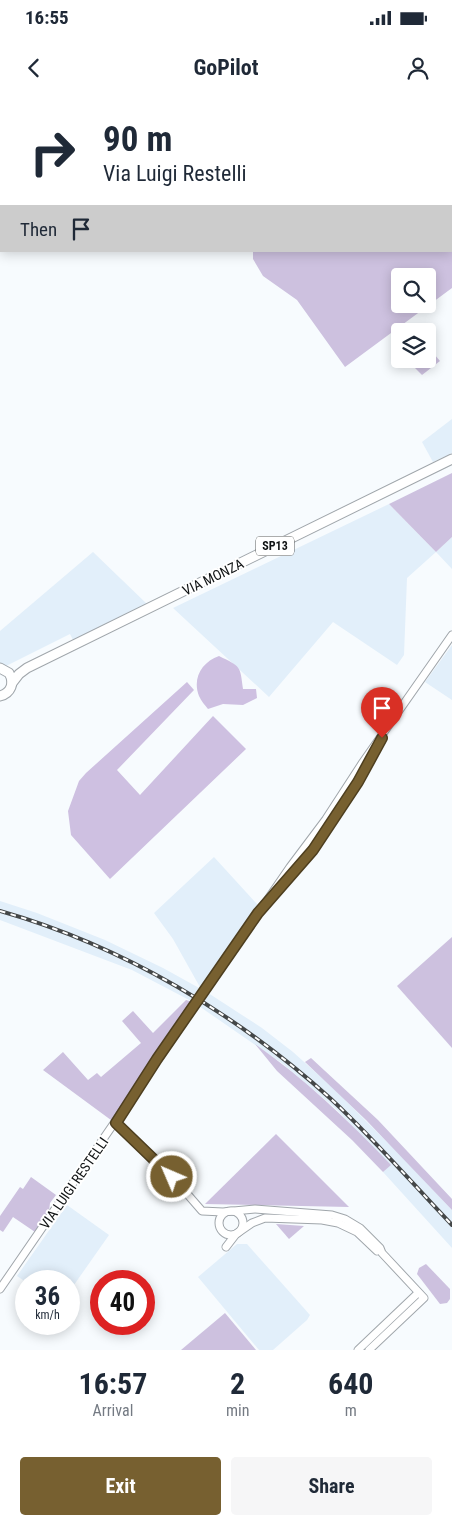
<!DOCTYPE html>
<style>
body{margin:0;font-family:"Roboto Condensed",sans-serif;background:#f6f6f7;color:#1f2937;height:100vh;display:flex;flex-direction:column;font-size:19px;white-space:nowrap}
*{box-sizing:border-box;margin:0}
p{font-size:16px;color:#747a83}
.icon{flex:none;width:28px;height:28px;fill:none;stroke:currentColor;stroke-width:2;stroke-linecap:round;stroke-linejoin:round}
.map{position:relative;height:1250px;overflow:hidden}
.sheet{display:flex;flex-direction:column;background:#fff;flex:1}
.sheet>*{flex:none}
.guide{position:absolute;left:0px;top:0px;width:452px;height:152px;box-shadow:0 2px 12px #0003;background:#fff;color:#1f2937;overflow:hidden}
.tools{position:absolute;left:391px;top:168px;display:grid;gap:10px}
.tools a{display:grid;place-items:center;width:45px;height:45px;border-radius:5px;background:#fff;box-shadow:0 2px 12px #0003;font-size:25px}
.speed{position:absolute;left:15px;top:1170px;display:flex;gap:10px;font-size:25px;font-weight:700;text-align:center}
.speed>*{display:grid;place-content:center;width:65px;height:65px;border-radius:50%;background:#fff;box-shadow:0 2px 12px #0003;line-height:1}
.speed small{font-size:12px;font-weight:400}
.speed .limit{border:8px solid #d22;background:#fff;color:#111}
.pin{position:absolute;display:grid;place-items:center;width:42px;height:42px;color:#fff;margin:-51px -21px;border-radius:50% 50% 50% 0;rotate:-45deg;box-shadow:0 0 5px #0007}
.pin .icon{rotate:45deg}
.me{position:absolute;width:55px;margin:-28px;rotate:315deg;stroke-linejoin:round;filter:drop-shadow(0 0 4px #0008)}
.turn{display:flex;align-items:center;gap:18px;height:105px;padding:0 20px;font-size:22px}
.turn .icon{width:65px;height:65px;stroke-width:2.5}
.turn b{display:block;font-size:35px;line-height:42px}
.then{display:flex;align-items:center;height:48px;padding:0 20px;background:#0003;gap:10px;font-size:19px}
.eta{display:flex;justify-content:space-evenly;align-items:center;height:85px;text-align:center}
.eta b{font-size:30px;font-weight:700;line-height:35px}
.button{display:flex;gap:10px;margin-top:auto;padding:10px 20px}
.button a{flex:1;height:58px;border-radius:5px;background:#776030;color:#fff;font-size:20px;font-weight:700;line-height:58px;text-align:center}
.button a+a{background:#f6f6f7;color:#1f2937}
.status{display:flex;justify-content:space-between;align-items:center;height:35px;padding:0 25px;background:#fff;direction:ltr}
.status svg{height:14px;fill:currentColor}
header{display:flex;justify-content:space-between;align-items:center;height:65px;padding:0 20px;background:#fff;font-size:22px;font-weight:700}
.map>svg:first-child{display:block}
.built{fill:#e2effa}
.green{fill:#cdc1df;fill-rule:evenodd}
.forest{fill:#cec0e1}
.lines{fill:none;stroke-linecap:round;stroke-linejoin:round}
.tertiary-casing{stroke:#a0a6ab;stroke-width:9}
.primary-casing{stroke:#a0a6ab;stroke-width:11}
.tertiary{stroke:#fff;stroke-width:7}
.primary{stroke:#fff;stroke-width:9}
.rail-casing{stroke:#444748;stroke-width:4}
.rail{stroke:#fff;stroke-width:2;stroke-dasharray:5.5;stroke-linecap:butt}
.tertiary-bridge-casing{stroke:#a0a6ab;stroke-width:9;stroke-linecap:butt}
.tertiary-bridge{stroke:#fff;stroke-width:7}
.route-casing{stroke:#4d3e1f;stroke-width:12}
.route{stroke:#776030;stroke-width:9}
.labels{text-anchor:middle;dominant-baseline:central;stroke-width:4;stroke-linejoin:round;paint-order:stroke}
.shield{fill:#fff;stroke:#585a5a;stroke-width:1}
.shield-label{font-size:12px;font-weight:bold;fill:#101314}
.street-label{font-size:14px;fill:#101314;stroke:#fff}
</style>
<div class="status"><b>16:55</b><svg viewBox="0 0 49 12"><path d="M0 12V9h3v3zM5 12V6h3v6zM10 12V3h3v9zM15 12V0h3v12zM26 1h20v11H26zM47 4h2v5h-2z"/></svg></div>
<header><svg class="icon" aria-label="back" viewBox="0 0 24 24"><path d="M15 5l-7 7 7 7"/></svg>GoPilot<svg class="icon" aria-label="person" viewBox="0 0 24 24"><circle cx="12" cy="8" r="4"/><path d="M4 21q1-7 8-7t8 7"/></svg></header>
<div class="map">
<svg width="452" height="1250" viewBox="0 0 452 1250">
<rect width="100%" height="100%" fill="#f7fbfe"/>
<!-- built -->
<g class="built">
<path d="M452,319V353L433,362L422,342Z"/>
<path d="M389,404L436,452L452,437V469L436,452L407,478L404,555L397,565L333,522L269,597L173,508Z"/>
<path d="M93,452L148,505L74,542L70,534L6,566L0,564V531Z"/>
<path d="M452,545V600L425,582Z"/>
<path d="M214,757L257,804V809L202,889L262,928L293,952L333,988L401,1056L452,1110V1148L383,1072L390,1065L336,1009L283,964L193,902L132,870L0,820V801L37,813L105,840L163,868L201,889L173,839L154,813Z"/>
<path d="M67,1105L109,1135L69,1192V1181L26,1182L17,1176Z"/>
<path d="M237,1144H247L310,1215L307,1220L273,1250H259L198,1177Z"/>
</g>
<!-- green -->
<g class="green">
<path d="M214,0H452V188L345,267L297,200L263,176L253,159V151H451V1ZM428,176V204H400V176Z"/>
<path d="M434,254L440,261L422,275L415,268Z"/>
<path d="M452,373V437L436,452L389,404Z"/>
<path d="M452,837V948L397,886Z"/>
<path d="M186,900L193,902L115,1023L43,970L63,952L88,980L97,973L101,977L141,943L122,921L133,911L153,933Z"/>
<path d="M255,944C305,979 348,1020 391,1065L383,1072L352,1040L277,971Z"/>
<path d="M311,958L378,1020L452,1099V1110L366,1020L305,962Z"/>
<path d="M276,1034L349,1107L205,1104Z"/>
<path d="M31,1077L56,1095L50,1103L49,1111L35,1132L13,1117L3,1132L0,1130V1116L20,1087L23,1089Z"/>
<path d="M276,1124L304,1126L289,1139Z"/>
<path d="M426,1164L450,1189V1199L447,1203L440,1204L417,1174L419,1168Z"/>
<path d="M225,1213L256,1250H181Z"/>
</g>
<!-- forest -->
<g class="forest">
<path d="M219,556C241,567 240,565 243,589H256L257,598L243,605L223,604L208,609C205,605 201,601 199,596C192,578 202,562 219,556Z"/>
<path d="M187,582L194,590L117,670L140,695L213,616L246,649L110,779L71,735L68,711L79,681L86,673Z"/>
</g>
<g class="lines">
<!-- tertiary casing -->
<g class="tertiary-casing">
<g id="tertiary">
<path d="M281,786C317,748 346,704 371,658"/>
<path d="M205,891L290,767L326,719L363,662L452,535"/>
<path d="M116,1023L169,1073L202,1111L223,1112L255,1109L332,1115L345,1119L360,1128L380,1148L382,1153L424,1198L369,1250"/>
<circle cx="231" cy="1123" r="12"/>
<path d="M226,1147L236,1134L252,1123L265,1118L322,1120L338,1123L357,1132L377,1151"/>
<path d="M0,1189L196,904"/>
<path d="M358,1250L418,1193"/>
</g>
</g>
<!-- primary casing -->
<g class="primary-casing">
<g id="primary">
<path d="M0,568L9,573C15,583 11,593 0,596"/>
<path d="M12,583L19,574L27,568L452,359"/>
</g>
</g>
<!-- tertiary -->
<use href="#tertiary" class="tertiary"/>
<!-- primary -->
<use href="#primary" class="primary"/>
<!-- rail casing -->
<g class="rail-casing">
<path id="rail" d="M0,811C123,846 237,914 331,999C374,1039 412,1083 452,1125"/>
</g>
<!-- rail -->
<use href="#rail" class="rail"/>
<!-- tertiary-bridge casing -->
<g class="tertiary-bridge-casing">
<path id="tertiary-bridge" d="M196,904L205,891"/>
</g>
<!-- tertiary-bridge -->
<use href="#tertiary-bridge" class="tertiary-bridge"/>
</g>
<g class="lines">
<!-- route casing -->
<g class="route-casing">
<path id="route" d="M172,1077L116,1023L157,959L258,813L313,750L358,682L382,638"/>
</g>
<!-- route -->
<use href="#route" class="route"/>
</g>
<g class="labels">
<!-- shield labels -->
<rect class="shield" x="256" y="436.5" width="38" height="19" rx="4"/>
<g class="shield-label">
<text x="275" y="446">SP13</text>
</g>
<!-- street labels -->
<g class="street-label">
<text transform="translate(213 477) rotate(-26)">VIA MONZA</text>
<text transform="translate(74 1083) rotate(-55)">VIA LUIGI RESTELLI</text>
</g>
</g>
</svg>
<div class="tools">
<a><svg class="icon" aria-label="search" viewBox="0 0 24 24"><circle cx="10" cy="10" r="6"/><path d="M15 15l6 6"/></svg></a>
<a><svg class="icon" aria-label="layers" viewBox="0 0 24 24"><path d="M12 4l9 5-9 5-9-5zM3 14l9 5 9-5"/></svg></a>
</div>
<div class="speed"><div>36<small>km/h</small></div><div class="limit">40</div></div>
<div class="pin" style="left:382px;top:638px;background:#d93025"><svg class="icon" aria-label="arrive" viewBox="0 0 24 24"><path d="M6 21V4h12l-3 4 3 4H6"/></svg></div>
<svg class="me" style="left:172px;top:1077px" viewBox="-20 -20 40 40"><circle r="17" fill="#776030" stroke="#fff" stroke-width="3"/><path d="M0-11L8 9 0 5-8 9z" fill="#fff"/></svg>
<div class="guide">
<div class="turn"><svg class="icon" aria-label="right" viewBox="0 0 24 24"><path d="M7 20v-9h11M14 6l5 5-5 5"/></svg><div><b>90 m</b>Via Luigi Restelli</div></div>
<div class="then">Then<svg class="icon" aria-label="arrive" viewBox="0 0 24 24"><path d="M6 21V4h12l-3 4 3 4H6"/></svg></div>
</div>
</div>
<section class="sheet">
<div class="eta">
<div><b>16:57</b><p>Arrival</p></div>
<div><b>2</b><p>min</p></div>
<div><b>640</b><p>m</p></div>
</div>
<div class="button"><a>Exit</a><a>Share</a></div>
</section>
